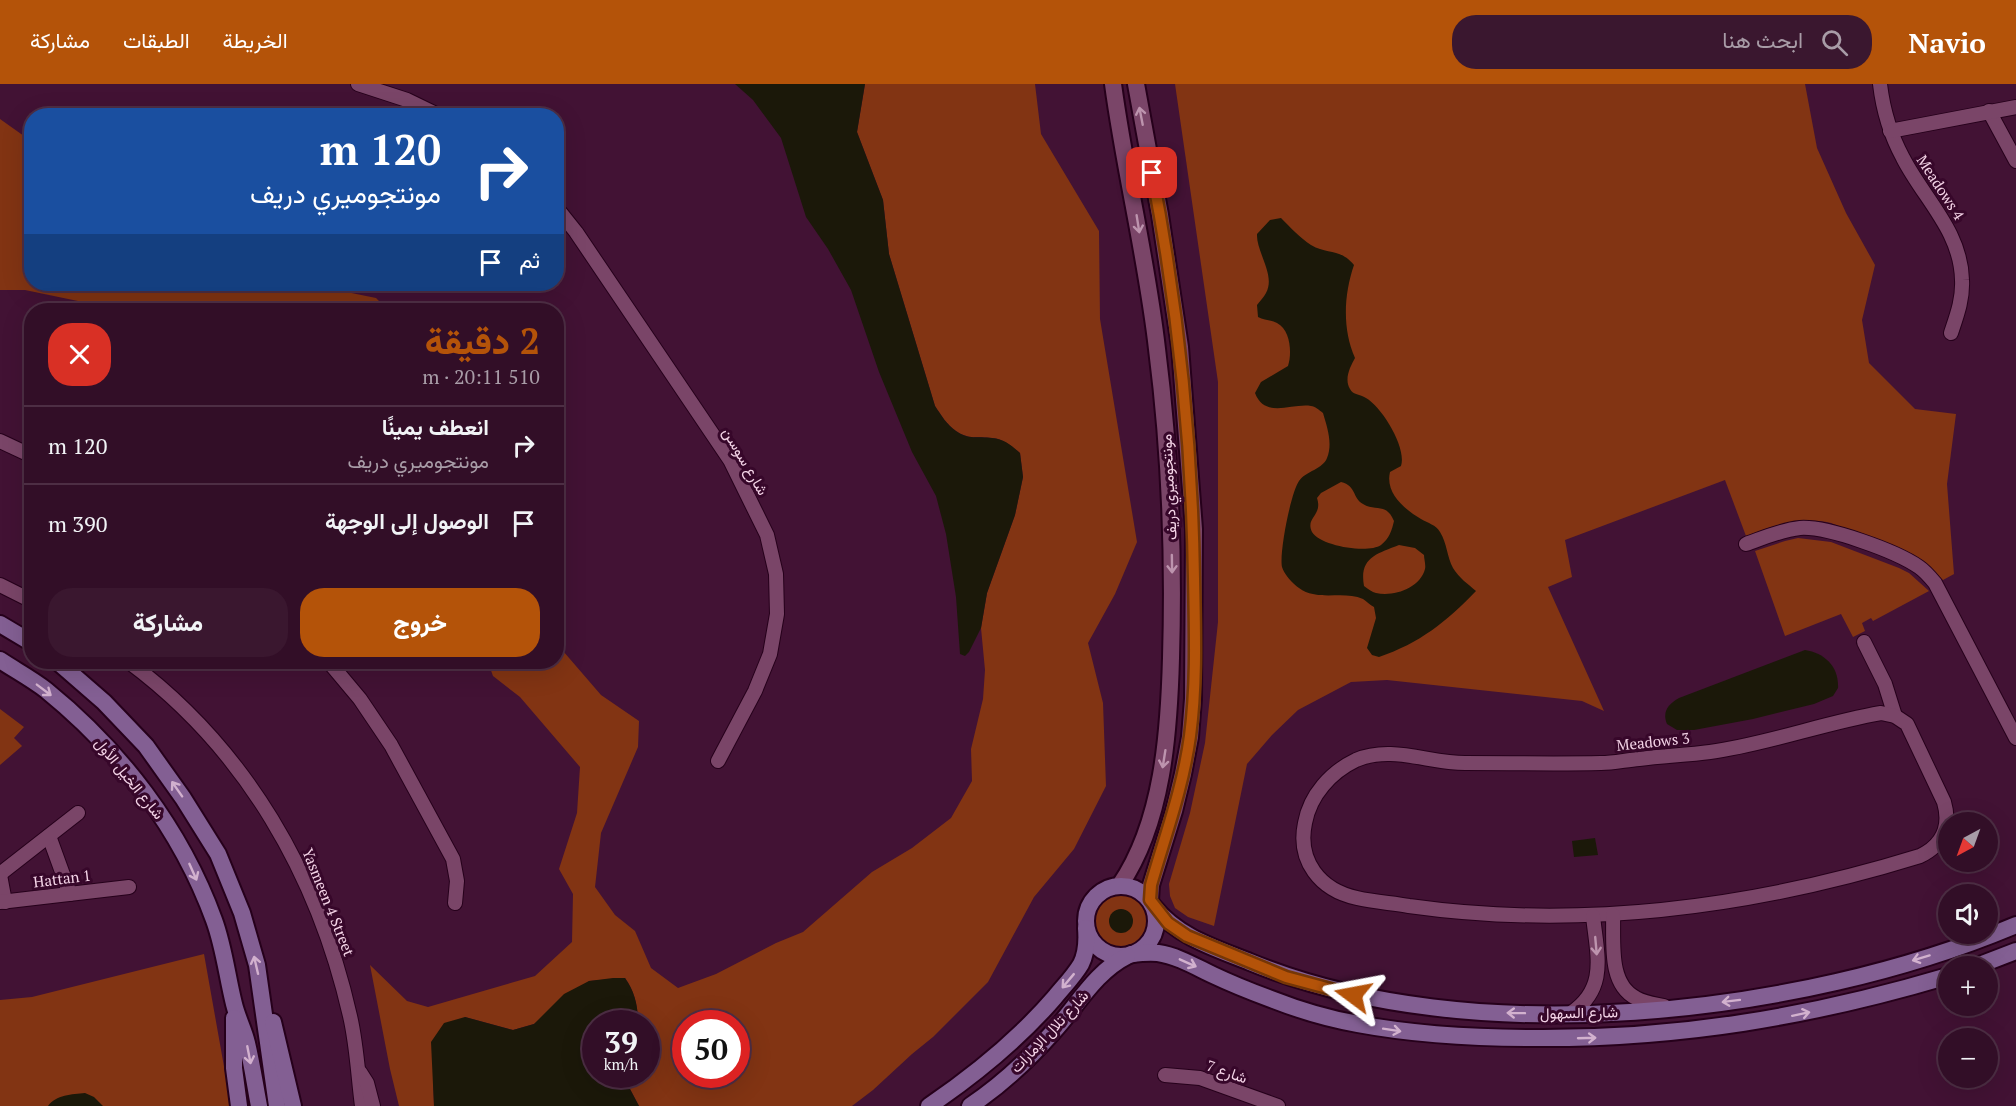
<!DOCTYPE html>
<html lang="ar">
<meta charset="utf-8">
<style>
body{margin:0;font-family:"PT Serif",Vazirmatn,serif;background:#3a172f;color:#f1f3f6;direction:rtl;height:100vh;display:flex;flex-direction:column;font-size:22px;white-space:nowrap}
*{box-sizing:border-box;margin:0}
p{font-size:20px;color:#a89ca7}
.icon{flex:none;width:33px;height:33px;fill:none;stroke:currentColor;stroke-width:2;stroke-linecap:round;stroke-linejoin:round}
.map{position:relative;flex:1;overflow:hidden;direction:ltr}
.drawer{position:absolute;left:24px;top:219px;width:540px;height:366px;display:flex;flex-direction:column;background:#320e27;border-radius:24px;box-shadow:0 6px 24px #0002,0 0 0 2px #4d2e44;direction:rtl}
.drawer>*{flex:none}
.banner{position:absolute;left:24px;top:24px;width:540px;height:183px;border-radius:24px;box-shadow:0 6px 24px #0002,0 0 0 2px #4d2e44;direction:rtl;background:#1a4fa0;color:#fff;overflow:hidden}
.needle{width:39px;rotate:221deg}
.fabs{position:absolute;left:1938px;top:728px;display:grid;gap:12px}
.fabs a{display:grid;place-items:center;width:60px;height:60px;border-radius:50%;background:#320e27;box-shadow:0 6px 24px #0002,0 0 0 2px #4d2e44;font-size:30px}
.speed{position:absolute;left:582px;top:926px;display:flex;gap:12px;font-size:30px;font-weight:700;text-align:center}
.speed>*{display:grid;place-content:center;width:78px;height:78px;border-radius:50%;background:#320e27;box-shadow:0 6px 24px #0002,0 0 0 2px #4d2e44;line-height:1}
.speed small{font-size:15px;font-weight:400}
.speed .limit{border:9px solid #d22;background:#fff;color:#111}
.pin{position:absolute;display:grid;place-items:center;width:51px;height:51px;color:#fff;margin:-26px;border-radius:12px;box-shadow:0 3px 9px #0006}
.me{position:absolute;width:66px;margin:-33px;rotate:283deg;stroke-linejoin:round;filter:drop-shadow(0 0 4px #0008)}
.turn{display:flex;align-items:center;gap:21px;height:126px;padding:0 24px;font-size:27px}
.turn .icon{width:78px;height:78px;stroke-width:2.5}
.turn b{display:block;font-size:42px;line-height:51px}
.then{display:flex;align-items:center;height:57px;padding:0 24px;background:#0003;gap:12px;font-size:22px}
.round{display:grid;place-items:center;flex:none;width:63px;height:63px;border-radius:24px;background:#3a172f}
.headline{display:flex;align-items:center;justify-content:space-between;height:102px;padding:0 24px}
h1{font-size:36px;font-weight:800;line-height:45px;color:#b45309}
.cta{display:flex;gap:12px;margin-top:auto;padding:12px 24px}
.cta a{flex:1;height:69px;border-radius:24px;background:#b45309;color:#fff;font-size:24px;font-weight:800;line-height:69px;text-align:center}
.cta a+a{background:#3a172f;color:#f1f3f6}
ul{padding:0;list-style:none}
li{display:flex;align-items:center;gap:18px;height:78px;padding:0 24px;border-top:2px solid #4d2e44}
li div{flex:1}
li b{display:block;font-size:22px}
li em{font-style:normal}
header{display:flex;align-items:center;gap:36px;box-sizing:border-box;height:84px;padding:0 30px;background:#b45309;color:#fff}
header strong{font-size:28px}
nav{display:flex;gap:33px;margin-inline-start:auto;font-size:21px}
.search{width:420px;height:54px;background:#3a172f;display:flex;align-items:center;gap:15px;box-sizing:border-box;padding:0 21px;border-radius:24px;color:#a89ca7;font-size:22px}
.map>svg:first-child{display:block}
.green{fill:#823413;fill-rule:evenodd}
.water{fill:#1b1809;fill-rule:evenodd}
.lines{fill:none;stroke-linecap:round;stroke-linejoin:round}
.minor-casing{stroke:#26001b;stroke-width:16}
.tertiary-casing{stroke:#26001b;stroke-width:20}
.secondary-casing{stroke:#26001b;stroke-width:20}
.minor{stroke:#7a4568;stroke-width:14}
.tertiary{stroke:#7a4568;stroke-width:16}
.secondary{stroke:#835f93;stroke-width:16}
.oneway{stroke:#bd94ae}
.oneway2{stroke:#d2b1ce}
.route-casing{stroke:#753606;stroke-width:15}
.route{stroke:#b45309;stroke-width:10}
.labels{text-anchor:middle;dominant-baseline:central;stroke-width:6;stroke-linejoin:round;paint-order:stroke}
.street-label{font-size:15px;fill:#f4d4e7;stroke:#37072a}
</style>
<header>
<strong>Navio</strong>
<div class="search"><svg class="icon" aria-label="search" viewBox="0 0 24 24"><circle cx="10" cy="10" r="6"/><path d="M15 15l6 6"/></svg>ابحث هنا</div>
<nav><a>الخريطة</a><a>الطبقات</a><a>مشاركة</a></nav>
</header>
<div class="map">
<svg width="2016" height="1022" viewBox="0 0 2016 1022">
<rect width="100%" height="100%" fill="#421234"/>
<!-- green -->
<g class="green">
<path d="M865,0H1035L1041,50L1099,147L1100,235L1137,458L1115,510L1088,559L1103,619L1106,702L1074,765L1034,813L988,898L933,953L912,970L873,1006L852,1022H639L630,1005L629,990H646V939H638C638,923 635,908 625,894L589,897L534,940L513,946L465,933L433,990L434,1022H399L390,985L370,881L407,917L428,923L535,892L572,858L573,810L559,785L577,729L580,683L520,613L493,592L488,578H556L557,560L601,611L639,637L638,663L601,749L595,803L615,831L635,847L651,884L678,904L716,890L776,859L803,848L872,788L912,764L951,734L972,697L971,665L983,615L985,586L981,544L987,509L1015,431L1023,393L1020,369C1011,362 1004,355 992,354C979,352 968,356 956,347C947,341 941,331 935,322L889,170L883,116L857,48ZM686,939H736V990H686Z"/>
<path d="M1175,0H1805L1817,64L1846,129L1875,181L1862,236L1869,279L1915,325L1956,330L1947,400L1954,490L1943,496L1911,470L1831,439C1798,432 1777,441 1746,452L1725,396L1565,456L1572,493L1548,503L1604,627L1582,617L1387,596L1351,598L1298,626L1272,651L1247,680L1214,842L1188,833L1175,824L1170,812L1169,800L1190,729L1205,659L1218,538V298Z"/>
<path d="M0,35L31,57L32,200H316L317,202L376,214L388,226H121L25,206H0Z"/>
<path d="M1798,454L1831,458L1899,484L1909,489L1929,507L1873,537L1871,534L1862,539L1865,547L1853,553L1841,530L1785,552L1755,467L1785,457Z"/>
<path d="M0,625L24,643L14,654L22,662L0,681Z"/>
<circle cx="1121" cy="836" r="28"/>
<path d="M204,870L231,1022H0V916L32,913Z"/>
</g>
<!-- water -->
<g class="water">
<path d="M735,0H865L857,48L883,116L889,170L935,322C941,331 947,341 956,347C968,356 978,352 992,354C1004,355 1011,361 1020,369L1023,393L1015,431L987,509L981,544L969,568L965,572L960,570L956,513L946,450L936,412L912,368L879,288L851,206L828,165L806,133L781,54L753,16Z"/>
<path d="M1281,134C1290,143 1300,154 1311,161C1328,171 1340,164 1354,181C1344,210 1342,245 1355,274C1350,283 1344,295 1350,305C1353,311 1360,310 1366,314C1382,323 1407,364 1401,382L1390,388C1385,409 1404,425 1421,435C1428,439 1436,441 1440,448C1447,459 1447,473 1453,484C1459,494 1468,500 1476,507C1446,538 1420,559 1379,573L1372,571L1367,564L1376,534L1374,523C1370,521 1366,517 1363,515C1343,506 1318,518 1299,504C1293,500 1284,490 1282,483C1279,469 1291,408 1299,397C1306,387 1323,385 1327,374C1333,359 1327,343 1323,329C1319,326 1315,322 1311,322C1291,319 1265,335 1255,309L1261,298L1288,282C1292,270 1291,246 1277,239C1271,236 1264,236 1258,233L1257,221C1260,217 1264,213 1266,209C1276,191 1256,168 1257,150L1270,136ZM1341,398C1357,402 1352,414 1363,420C1376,428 1386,418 1394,437C1392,446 1389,455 1381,461C1368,470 1320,462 1312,448C1305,433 1323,432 1317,414L1321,409ZM1399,461L1415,464L1424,471C1424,475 1426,481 1425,485C1420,504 1394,513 1376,509C1372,508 1368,505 1364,502C1359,474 1376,470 1399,461Z"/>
<path d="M1805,566C1825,569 1839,583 1838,604L1833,612L1814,620L1753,635L1694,646H1677L1667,640C1662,628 1668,620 1679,614Z"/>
<path d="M1595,754L1598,771L1574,773L1572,757Z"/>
<circle cx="1121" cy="837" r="12"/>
<path d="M613,894H625C635,908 638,922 638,939H596V990H629L630,1005L639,1022H434L431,958L444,939L465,933L513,946L534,940L564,910L589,897Z"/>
<path d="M85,1009L94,1013L103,1022H48C56,1011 72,1010 85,1009Z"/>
</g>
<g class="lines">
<!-- minor casing -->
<g class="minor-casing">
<g id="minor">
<path d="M358,0L407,16L440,32"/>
<path d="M1880,0C1883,26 1890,50 1903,74C1924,115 1961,147 1962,196C1963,215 1957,231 1951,249"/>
<path d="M1989,27L2016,77"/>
<path d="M1890,47L2016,23"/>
<path d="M556,123L576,148L730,376L767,451L776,490L777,530L770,570L755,607L718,677"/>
<path d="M0,357L32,372"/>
<path d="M1746,460C1763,454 1781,446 1800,444C1827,442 1896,467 1919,483C1925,487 1930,493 1935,499L2016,654"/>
<path d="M0,501L32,517"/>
<path d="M1864,558L1885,600L1895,632"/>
<path d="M129,578C246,665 318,791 350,932C357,962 358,992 362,1022"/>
<path d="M329,578L360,615L391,661L453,775L457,797L455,819"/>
<path d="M1881,629L1895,632L1907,640L1944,718C1951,742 1943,761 1920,772C1755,823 1580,846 1409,822C1392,819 1374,818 1357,814C1320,806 1297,777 1305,739C1310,711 1331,688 1356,676C1391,661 1429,679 1465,679C1510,679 1555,680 1601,679C1614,679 1626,676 1639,675C1663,672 1687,671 1710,668C1768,660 1823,639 1881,629Z"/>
<path d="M49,752L70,810"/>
<path d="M0,790L78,729"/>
<path d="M0,791L5,818"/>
<path d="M0,818L129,803"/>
<path d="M1613,831C1614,858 1608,900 1636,914C1645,919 1655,920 1664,922"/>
<path d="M1571,929C1608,904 1597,871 1593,832"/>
<path d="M360,988L367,999L373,1022"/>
<path d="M1165,991L1200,994L1278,1022"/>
</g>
</g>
<!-- tertiary casing -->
<g class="tertiary-casing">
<g id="tertiary">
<path d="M1113,0C1125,89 1147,176 1157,265C1170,367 1174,471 1171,574C1169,648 1163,738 1120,801"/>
<path d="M1136,0L1160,131L1180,263L1194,445L1193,615L1190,653L1183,690L1174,727L1151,801L1150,816"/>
</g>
</g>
<!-- secondary casing -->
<g class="secondary-casing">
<g id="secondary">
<path d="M0,540L32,559"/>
<path d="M0,576C15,586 32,595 46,606C120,666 181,745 214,836C224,863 227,892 234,920C237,933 244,946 247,959C252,980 255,1001 259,1022"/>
<path d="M58,578L104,618L146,662L183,714L218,770L242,829L257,881L277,1022"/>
<circle cx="1121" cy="837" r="35"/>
<path d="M1154,823C1178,853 1215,864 1250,878C1471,969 1800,932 2016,841"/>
<path d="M1131,870C1140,869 1149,868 1158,869C1178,872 1196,883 1213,891C1232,900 1252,908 1271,915C1299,926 1329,935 1358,940C1417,951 1475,954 1534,954C1679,955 1810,933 1948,892"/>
<path d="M1977,882L2016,867"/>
<path d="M234,934V984L239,1022"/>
<path d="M273,938L293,1022"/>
<path d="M929,1022C976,990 1018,956 1055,913C1064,902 1074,892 1081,880C1087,868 1087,856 1086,844"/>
<path d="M970,1022C1000,1002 1029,975 1053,948C1077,922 1095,888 1127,872"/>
</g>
</g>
<!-- minor -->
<use href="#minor" class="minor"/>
<!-- tertiary -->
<use href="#tertiary" class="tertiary"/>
<!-- secondary -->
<use href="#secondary" class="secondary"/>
</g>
<!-- one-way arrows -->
<defs><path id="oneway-shaft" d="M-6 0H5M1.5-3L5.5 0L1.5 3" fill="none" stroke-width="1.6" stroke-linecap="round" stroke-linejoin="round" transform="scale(1.5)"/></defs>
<g class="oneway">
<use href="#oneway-shaft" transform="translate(1141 32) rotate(-101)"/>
<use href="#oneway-shaft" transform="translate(1138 140) rotate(81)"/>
<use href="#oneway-shaft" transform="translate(1172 480) rotate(89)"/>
<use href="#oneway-shaft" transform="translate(1164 675) rotate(99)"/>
<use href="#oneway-shaft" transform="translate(1596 862) rotate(85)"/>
</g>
<g class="oneway2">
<use href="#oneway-shaft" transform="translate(44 606) rotate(37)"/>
<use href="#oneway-shaft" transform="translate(177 705) rotate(-125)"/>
<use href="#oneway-shaft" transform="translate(193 788) rotate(66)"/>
<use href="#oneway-shaft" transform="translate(1921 874) rotate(163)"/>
<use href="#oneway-shaft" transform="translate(1188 879) rotate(24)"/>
<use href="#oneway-shaft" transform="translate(256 881) rotate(-103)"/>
<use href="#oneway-shaft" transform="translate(1068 897) rotate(130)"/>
<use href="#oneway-shaft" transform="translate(1731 917) rotate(173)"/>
<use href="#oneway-shaft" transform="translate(1516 929) rotate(-179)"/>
<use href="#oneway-shaft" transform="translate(1801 930) rotate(-12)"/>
<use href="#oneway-shaft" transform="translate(1392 946) rotate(9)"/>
<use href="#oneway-shaft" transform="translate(1587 954) rotate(-2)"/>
<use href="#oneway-shaft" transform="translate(249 971) rotate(79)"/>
</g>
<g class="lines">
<!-- route casing -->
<g class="route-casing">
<path id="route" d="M1152,89C1178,222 1192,358 1194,494C1195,546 1197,600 1190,652C1183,704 1165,752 1151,801L1150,816L1168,839L1187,852L1286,893L1353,911"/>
</g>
<!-- route -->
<use href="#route" class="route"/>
</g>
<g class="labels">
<!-- street labels -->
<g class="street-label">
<text transform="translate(1941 103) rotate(57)">Meadows 4</text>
<text transform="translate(746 377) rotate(60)">شارع سوسن</text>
<text transform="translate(1168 403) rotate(-93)">مونتجوميري دريف</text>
<text transform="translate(1653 657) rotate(-6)">Meadows 3</text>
<text transform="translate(130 694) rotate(51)">شارع الخيل الأول</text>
<text transform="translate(62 794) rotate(-7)">Hattan 1</text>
<text transform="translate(329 818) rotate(68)">Yasmeen 4 Street</text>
<text transform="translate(1579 928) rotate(-1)">شارع السهول</text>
<text transform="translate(1049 947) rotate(-47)">شارع تلال الإمارات</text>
<text transform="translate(1227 987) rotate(19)">شارع 7</text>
</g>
</g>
</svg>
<div class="fabs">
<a><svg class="needle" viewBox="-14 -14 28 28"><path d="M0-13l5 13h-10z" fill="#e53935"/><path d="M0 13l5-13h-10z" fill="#a89ca7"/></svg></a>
<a><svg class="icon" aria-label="sound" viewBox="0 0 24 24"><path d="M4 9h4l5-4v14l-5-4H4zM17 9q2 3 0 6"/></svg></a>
<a>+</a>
<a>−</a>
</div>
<div class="speed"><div>39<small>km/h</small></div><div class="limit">50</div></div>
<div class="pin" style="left:1152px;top:89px;background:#d93025"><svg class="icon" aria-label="arrive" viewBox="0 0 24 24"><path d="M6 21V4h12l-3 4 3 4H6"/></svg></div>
<svg class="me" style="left:1353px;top:911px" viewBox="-20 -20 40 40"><path d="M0-17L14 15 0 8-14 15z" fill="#b45309" stroke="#fff" stroke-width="4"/></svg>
<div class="banner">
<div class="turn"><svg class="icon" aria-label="right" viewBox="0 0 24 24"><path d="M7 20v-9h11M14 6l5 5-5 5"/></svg><div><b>120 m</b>مونتجوميري دريف</div></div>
<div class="then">ثم<svg class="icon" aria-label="arrive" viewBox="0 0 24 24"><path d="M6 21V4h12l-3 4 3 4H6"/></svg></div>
</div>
<section class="drawer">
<div class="headline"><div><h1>2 دقيقة</h1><p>510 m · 20:11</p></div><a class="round" style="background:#d93025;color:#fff"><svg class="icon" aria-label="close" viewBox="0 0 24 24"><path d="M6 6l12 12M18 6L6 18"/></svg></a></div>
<ul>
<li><svg class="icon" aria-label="right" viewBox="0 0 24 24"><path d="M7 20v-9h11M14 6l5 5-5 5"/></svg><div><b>انعطف يمينًا</b><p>مونتجوميري دريف</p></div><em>120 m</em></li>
<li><svg class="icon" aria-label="arrive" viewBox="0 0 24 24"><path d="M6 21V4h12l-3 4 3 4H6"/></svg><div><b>الوصول إلى الوجهة</b></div><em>390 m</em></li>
</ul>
<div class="cta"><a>خروج</a><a>مشاركة</a></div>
</section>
</div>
